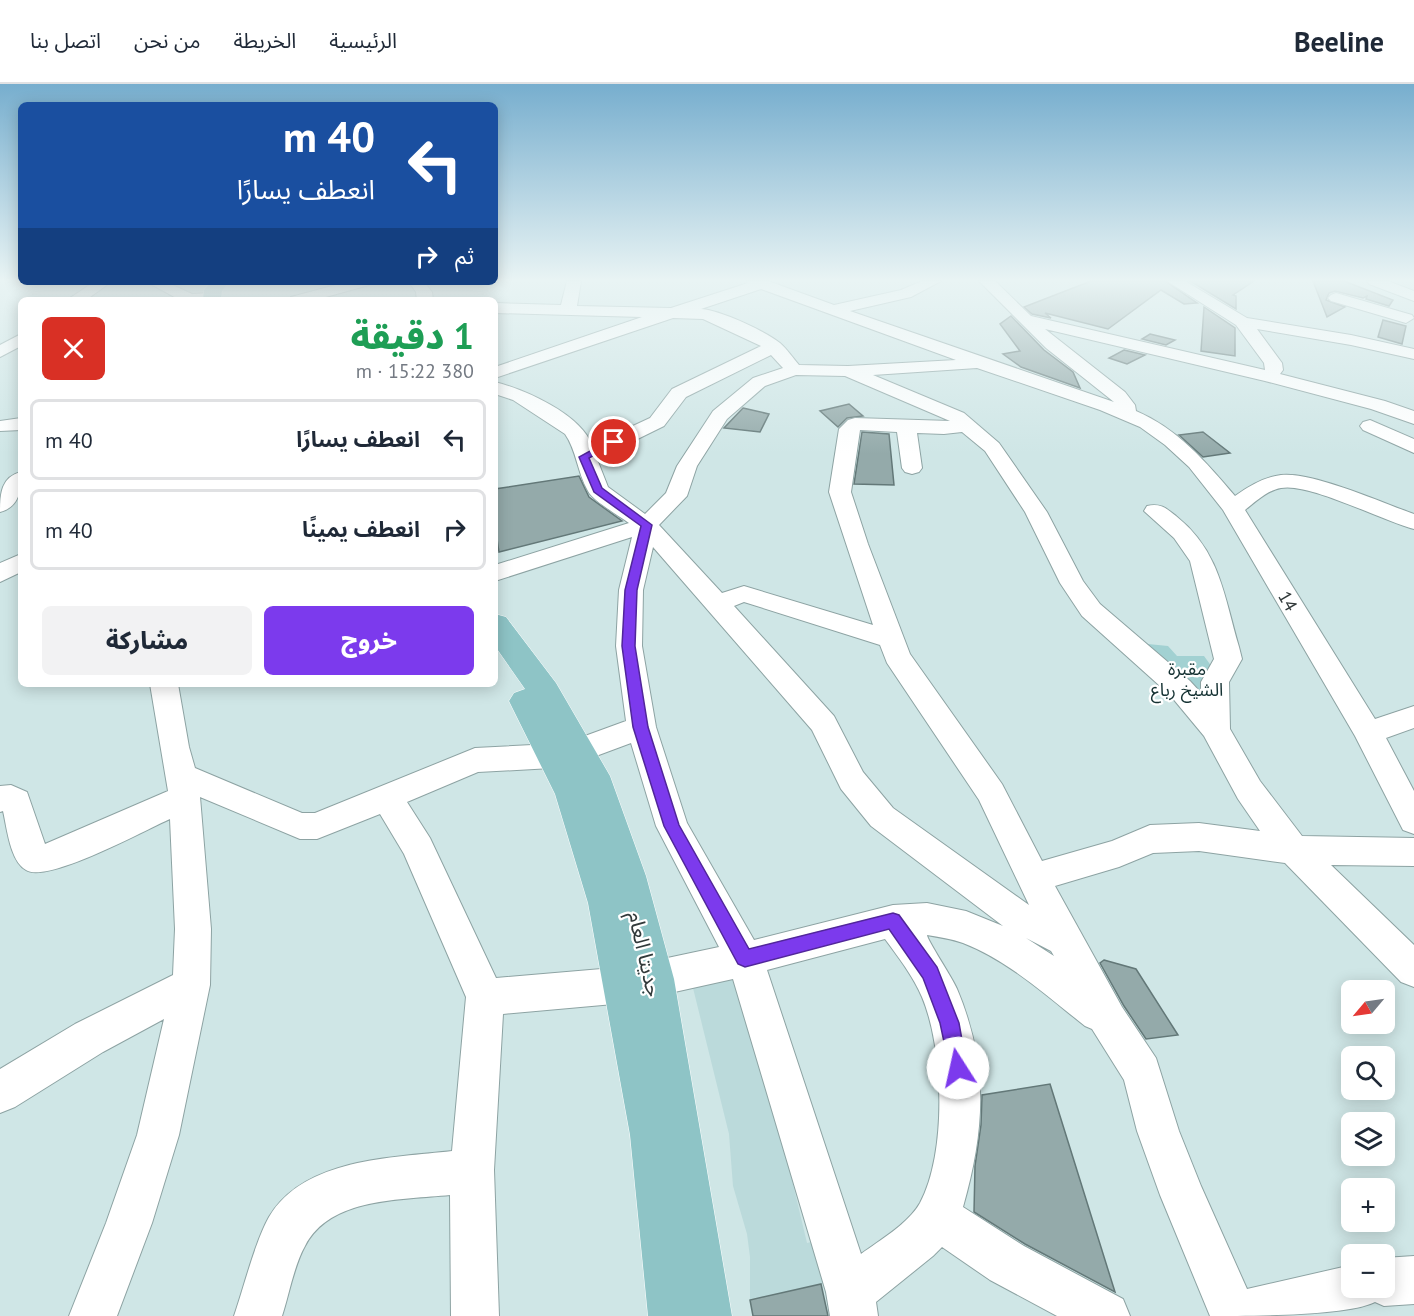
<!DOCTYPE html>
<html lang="ar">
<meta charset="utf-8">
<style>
body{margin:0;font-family:"PT Sans","Noto Sans Arabic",sans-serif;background:#f2f2f3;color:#1f2937;direction:rtl;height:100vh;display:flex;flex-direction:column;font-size:22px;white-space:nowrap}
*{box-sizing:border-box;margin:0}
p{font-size:20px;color:#747a83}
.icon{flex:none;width:33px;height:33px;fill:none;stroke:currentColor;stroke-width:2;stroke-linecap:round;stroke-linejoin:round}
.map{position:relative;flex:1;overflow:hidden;direction:ltr}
.details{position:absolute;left:18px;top:213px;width:480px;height:390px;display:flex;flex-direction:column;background:#fff;border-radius:9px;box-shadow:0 3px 15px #0003;direction:rtl}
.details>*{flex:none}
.banner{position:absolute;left:18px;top:18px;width:480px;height:183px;border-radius:9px;box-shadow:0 3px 15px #0003;direction:rtl;background:#1a4fa0;color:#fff;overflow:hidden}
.needle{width:39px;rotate:241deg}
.buttons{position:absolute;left:1341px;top:896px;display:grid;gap:12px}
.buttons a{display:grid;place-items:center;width:54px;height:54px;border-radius:9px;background:#fff;box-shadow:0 3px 15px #0003;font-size:30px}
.pin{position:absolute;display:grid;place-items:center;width:51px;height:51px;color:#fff;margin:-26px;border:3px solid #fff;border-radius:50%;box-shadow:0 2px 6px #0007}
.me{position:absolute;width:66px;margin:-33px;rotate:350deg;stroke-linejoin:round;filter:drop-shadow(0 0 4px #0008)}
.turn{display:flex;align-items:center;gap:21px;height:126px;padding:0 24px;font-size:27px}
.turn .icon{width:78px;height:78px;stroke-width:2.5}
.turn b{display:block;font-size:42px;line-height:51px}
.then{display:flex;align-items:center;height:57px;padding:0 24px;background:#0003;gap:12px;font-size:22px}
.round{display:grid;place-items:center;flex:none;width:63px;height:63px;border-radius:9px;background:#f2f2f3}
.head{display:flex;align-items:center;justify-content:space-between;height:102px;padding:0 24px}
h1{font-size:36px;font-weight:800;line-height:45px;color:#1e9e55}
.primary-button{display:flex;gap:12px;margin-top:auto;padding:12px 24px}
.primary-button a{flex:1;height:69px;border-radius:9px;background:#7c3aed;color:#fff;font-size:24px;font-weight:800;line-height:69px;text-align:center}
.primary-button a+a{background:#f2f2f3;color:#1f2937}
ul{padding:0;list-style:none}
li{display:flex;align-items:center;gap:18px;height:81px;margin:0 12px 9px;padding:0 12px;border:3px solid #e0e1e3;border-radius:9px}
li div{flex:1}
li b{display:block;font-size:22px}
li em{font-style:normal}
header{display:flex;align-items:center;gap:36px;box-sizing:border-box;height:84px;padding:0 30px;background:#fff;border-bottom:2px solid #e0e1e3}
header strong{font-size:28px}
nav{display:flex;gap:33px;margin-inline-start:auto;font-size:21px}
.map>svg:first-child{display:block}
.built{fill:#bbdadb}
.green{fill:#a2d1d2}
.building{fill:#94aaaa;stroke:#637878;stroke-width:1.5}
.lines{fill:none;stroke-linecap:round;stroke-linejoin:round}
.minor-casing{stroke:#8da3a3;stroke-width:2}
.major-casing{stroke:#fff;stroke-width:1}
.minor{fill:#fff;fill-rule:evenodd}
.major{fill:#8ec4c6;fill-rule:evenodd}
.route{fill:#7c3aed;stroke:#51269a;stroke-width:1.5}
.labels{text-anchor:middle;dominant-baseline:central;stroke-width:4.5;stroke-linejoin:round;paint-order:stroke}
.street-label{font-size:18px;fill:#31393a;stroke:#fff}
.park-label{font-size:18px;fill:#143132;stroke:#fff}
.near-street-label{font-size:21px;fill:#31393a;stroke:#fff}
</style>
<header>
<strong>Beeline</strong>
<nav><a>الرئيسية</a><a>الخريطة</a><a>من نحن</a><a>اتصل بنا</a></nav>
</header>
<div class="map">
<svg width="1414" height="1232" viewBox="0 0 1414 1232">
<rect width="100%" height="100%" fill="#cfe6e6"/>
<!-- built -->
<path class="built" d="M735,893L768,995L807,1159L815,1157L823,1200L750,1216V1173L747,1150L733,1102L729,1050L693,904Z"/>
<!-- green -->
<path class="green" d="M1148,560L1168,562L1177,572H1204L1212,583L1199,636L1135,575Z"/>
<!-- building -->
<g class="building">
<path d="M1091,197H1165L1197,219L1184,220L1161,206L1108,245L1045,229L1051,234L1032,230L1024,223Z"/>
<path d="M1190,197H1254L1233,211L1236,212V225Z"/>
<path d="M1313,197H1344L1393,216L1389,222L1366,215L1367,212L1363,214L1335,207L1329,209L1326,216L1345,223L1327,233Z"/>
<path d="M1204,223L1235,244V272L1201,267Z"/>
<path d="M1011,232L1044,266L1073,288L1080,304L1021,283L1003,270L1020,267L1000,240Z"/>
<path d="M1383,236L1406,242L1402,260L1378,253Z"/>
<path d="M1150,250L1175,256L1166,261L1142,255Z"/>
<path d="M1124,266L1145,271L1127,280L1109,274Z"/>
<path d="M849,320L863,332L847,334L838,343L820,327Z"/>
<path d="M743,324L769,330L760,348L724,344Z"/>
<path d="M862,348L889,350L894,401L854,400Z"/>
<path d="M1203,348L1230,369L1203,373L1179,351Z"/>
<path d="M579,392L589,413L622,437L499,468L495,442V405Z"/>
<path d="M1104,876L1136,885L1178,951L1146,955L1124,922L1100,879Z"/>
<path d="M1050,1000L1115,1208L1025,1160L974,1128L975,1082L981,1041L982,1011Z"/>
<path d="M821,1200L828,1232H753L750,1216Z"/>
</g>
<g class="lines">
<!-- minor casing -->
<g class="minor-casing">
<g id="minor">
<path d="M567,197H581L577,222L671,224L748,199L747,197H768L834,221L901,206L922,197H941L911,213L850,227L1114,318L1046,264L979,197H995L1031,232L1265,286L1264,279L1236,241L1167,197H1185L1247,234L1351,251L1414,265V275L1351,261L1257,245L1282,279L1283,286L1280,290L1385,317L1414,327V340L1371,325L1265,297L1045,245L1125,308L1135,321L1136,327C1178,345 1206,378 1235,412C1249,402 1264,393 1281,391C1311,387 1383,419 1414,430V445C1383,437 1308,398 1281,404C1268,406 1255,418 1245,426L1375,635L1414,622V644L1386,654L1414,707V750L1403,746L1355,652L1223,426L1189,383L1165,361L1140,343L1100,326L977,284L873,291L964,329L999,359L1047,428L1083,497L1100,520L1190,597L1201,609V598L1214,575L1190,477L1174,454L1144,427L1147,422C1160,419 1166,424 1176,432C1220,467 1224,512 1239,563L1242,575L1229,598L1230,645L1260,697L1302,752L1414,754V782L1331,781L1414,861V903L1401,898L1285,779L1199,767L1153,769L1119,783L1055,802L1122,923L1156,974L1179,1047L1201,1102L1247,1205L1352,1181V1203H1384V1174L1414,1172V1220L1384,1222L1375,1218C1348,1232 1248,1232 1210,1232L1160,1111L1137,1047L1124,996L1092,945L1085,942C1047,912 1009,877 963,859C952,855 939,853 927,851C927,856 952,893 957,905C989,981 985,1046 963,1123L1024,1162L1123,1215L1130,1232H1057L990,1196L942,1163L933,1172L876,1218L878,1232H830L826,1208L733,895L625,919L503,930L494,1086L499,1232H451L450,1111C402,1116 330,1113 305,1162C294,1181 289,1211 282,1232H234C244,1203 255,1158 269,1133C304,1074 392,1074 452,1067L466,913L404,770L380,730L317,755H300L200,713L211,845L210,901L179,1051L152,1139L117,1232H69L106,1139L137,1051L164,935L103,968L15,1023L0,1029V985L75,940L173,891L175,845L170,735C145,746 47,800 26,786C10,777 7,744 3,727L0,728V702L11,701L27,708L45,760L168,707L150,600H178L189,663L195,684L302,729H315L475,664L552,660L574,656L626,637L616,562L619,506L632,453L495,497V481L629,439C618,431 593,417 588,407C577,388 577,367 565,350L513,316L495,310V298C526,306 580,330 592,361L650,334L672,305L761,262L703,235L673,234L495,294V283L642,233L495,229V219L561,221ZM761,205L956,276L848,282L799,281C793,274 787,265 780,259C765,247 720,226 701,225ZM771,271L783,284L753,294L713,327L677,382L666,409L645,430L608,403L597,375L664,342L686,313ZM796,291L845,292L950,337L855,334L848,336L839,345L829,408L873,541L744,502L722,509L659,441L687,412L697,382L727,335L765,302ZM860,346L897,348L902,384L905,388L912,390L919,388L922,384L917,349L944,350L962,348L985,367L1025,428L1060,499L1082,532L1170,611L1204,652L1238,715L1260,747L1199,739L1150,741L1112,757L1042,777L1002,700L910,570L868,460L851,408ZM653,463L812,646L841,705L871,742L1003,842L966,827L927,819L893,821L754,856L687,739L656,643L642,562L643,506ZM744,518L880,561L887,579L979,716L1029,821L893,724L863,688L834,632L734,522ZM631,659L656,742L719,863L625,883L496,894L430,754L407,718L478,688L552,684L588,675ZM1026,854L1051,867L1054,872ZM885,855C899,874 913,892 922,913C944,965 947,1069 920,1119C908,1140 880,1156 861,1170L767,886Z"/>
<path d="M1367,197H1388L1414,207V217L1369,200Z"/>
<path d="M94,198H111L86,216H67Z"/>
<path d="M147,198H166L192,210L211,209L219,214L217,216H180Z"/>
<path d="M347,198H371L369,201L315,216H289L291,213Z"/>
<path d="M409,198H424L432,208L433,216H417L416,208Z"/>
<path d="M1336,209L1412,231L1414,234L1406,239L1331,217L1328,214L1331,211Z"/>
<path d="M21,250V262L0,273V261Z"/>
<path d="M21,334V346L0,347V337Z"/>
<path d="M1370,336L1414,355V369L1363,346L1360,342L1363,338Z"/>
<path d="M21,388C21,405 20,423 0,428C0,410 1,393 21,388Z"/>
<path d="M21,470V488L0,498V479Z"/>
</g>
</g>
<!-- major casing -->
<g class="major-casing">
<g id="major">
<path d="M211,198H229L222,207L221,216H203L204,206Z"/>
<path d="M495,530L506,533L556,599L610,692L646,792L674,895L732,1232H648L630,1051L588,819L555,710L509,617L514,609L525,605L495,562Z"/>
</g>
</g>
<!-- minor -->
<use href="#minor" class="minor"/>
<!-- major -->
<use href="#major" class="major"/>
</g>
<!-- sky -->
<linearGradient id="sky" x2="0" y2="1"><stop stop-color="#77aece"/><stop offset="0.53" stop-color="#e9f4f4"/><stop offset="1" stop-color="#e9f4f4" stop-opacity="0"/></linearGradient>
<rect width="1414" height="370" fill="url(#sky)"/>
<!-- route -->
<path class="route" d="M610,356L618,358L589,374L602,404L652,441L637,506L635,562L648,643L679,741L749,865L893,829L899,831L937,883L959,939L967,984L965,991L958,994L951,991L940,939L923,894L889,845L745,883L738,880L664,742L633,643L622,562L625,506L641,442L594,408L579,373Z"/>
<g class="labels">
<!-- street labels -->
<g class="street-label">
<text transform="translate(1288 517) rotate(60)">14</text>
</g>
<!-- park labels -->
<g class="park-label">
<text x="1187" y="584">مقبرة<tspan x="1187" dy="21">الشيخ رباع</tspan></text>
</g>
<!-- near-street labels -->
<g class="near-street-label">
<text transform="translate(645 870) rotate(77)">جديتا العام</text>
</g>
</g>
</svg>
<div class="buttons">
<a><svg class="needle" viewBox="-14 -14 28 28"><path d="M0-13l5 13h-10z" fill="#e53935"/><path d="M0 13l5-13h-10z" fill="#747a83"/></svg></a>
<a><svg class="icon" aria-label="search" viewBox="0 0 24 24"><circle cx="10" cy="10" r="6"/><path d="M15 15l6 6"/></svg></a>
<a><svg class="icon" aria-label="layers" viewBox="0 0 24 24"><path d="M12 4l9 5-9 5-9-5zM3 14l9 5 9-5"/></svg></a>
<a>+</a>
<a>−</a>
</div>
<div class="pin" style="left:614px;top:358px;background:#d93025"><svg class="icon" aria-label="arrive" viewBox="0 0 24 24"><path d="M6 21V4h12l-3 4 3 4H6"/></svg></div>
<svg class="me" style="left:958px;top:984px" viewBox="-20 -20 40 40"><circle r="19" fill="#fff"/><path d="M0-13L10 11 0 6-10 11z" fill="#7c3aed"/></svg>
<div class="banner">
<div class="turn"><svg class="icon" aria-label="left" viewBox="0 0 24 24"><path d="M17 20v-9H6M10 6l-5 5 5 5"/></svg><div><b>40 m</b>انعطف يسارًا</div></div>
<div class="then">ثم<svg class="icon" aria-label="right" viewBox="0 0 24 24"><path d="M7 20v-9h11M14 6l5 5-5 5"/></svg></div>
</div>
<section class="details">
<div class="head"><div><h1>1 دقيقة</h1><p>380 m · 15:22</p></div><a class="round" style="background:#d93025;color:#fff"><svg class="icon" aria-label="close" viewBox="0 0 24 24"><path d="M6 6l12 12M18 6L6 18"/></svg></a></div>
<ul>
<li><svg class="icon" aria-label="left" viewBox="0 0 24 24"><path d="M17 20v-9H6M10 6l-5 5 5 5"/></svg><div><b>انعطف يسارًا</b></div><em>40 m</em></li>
<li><svg class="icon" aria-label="right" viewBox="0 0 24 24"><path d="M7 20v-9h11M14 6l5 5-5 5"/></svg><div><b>انعطف يمينًا</b></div><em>40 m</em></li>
</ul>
<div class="primary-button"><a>خروج</a><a>مشاركة</a></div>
</section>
</div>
